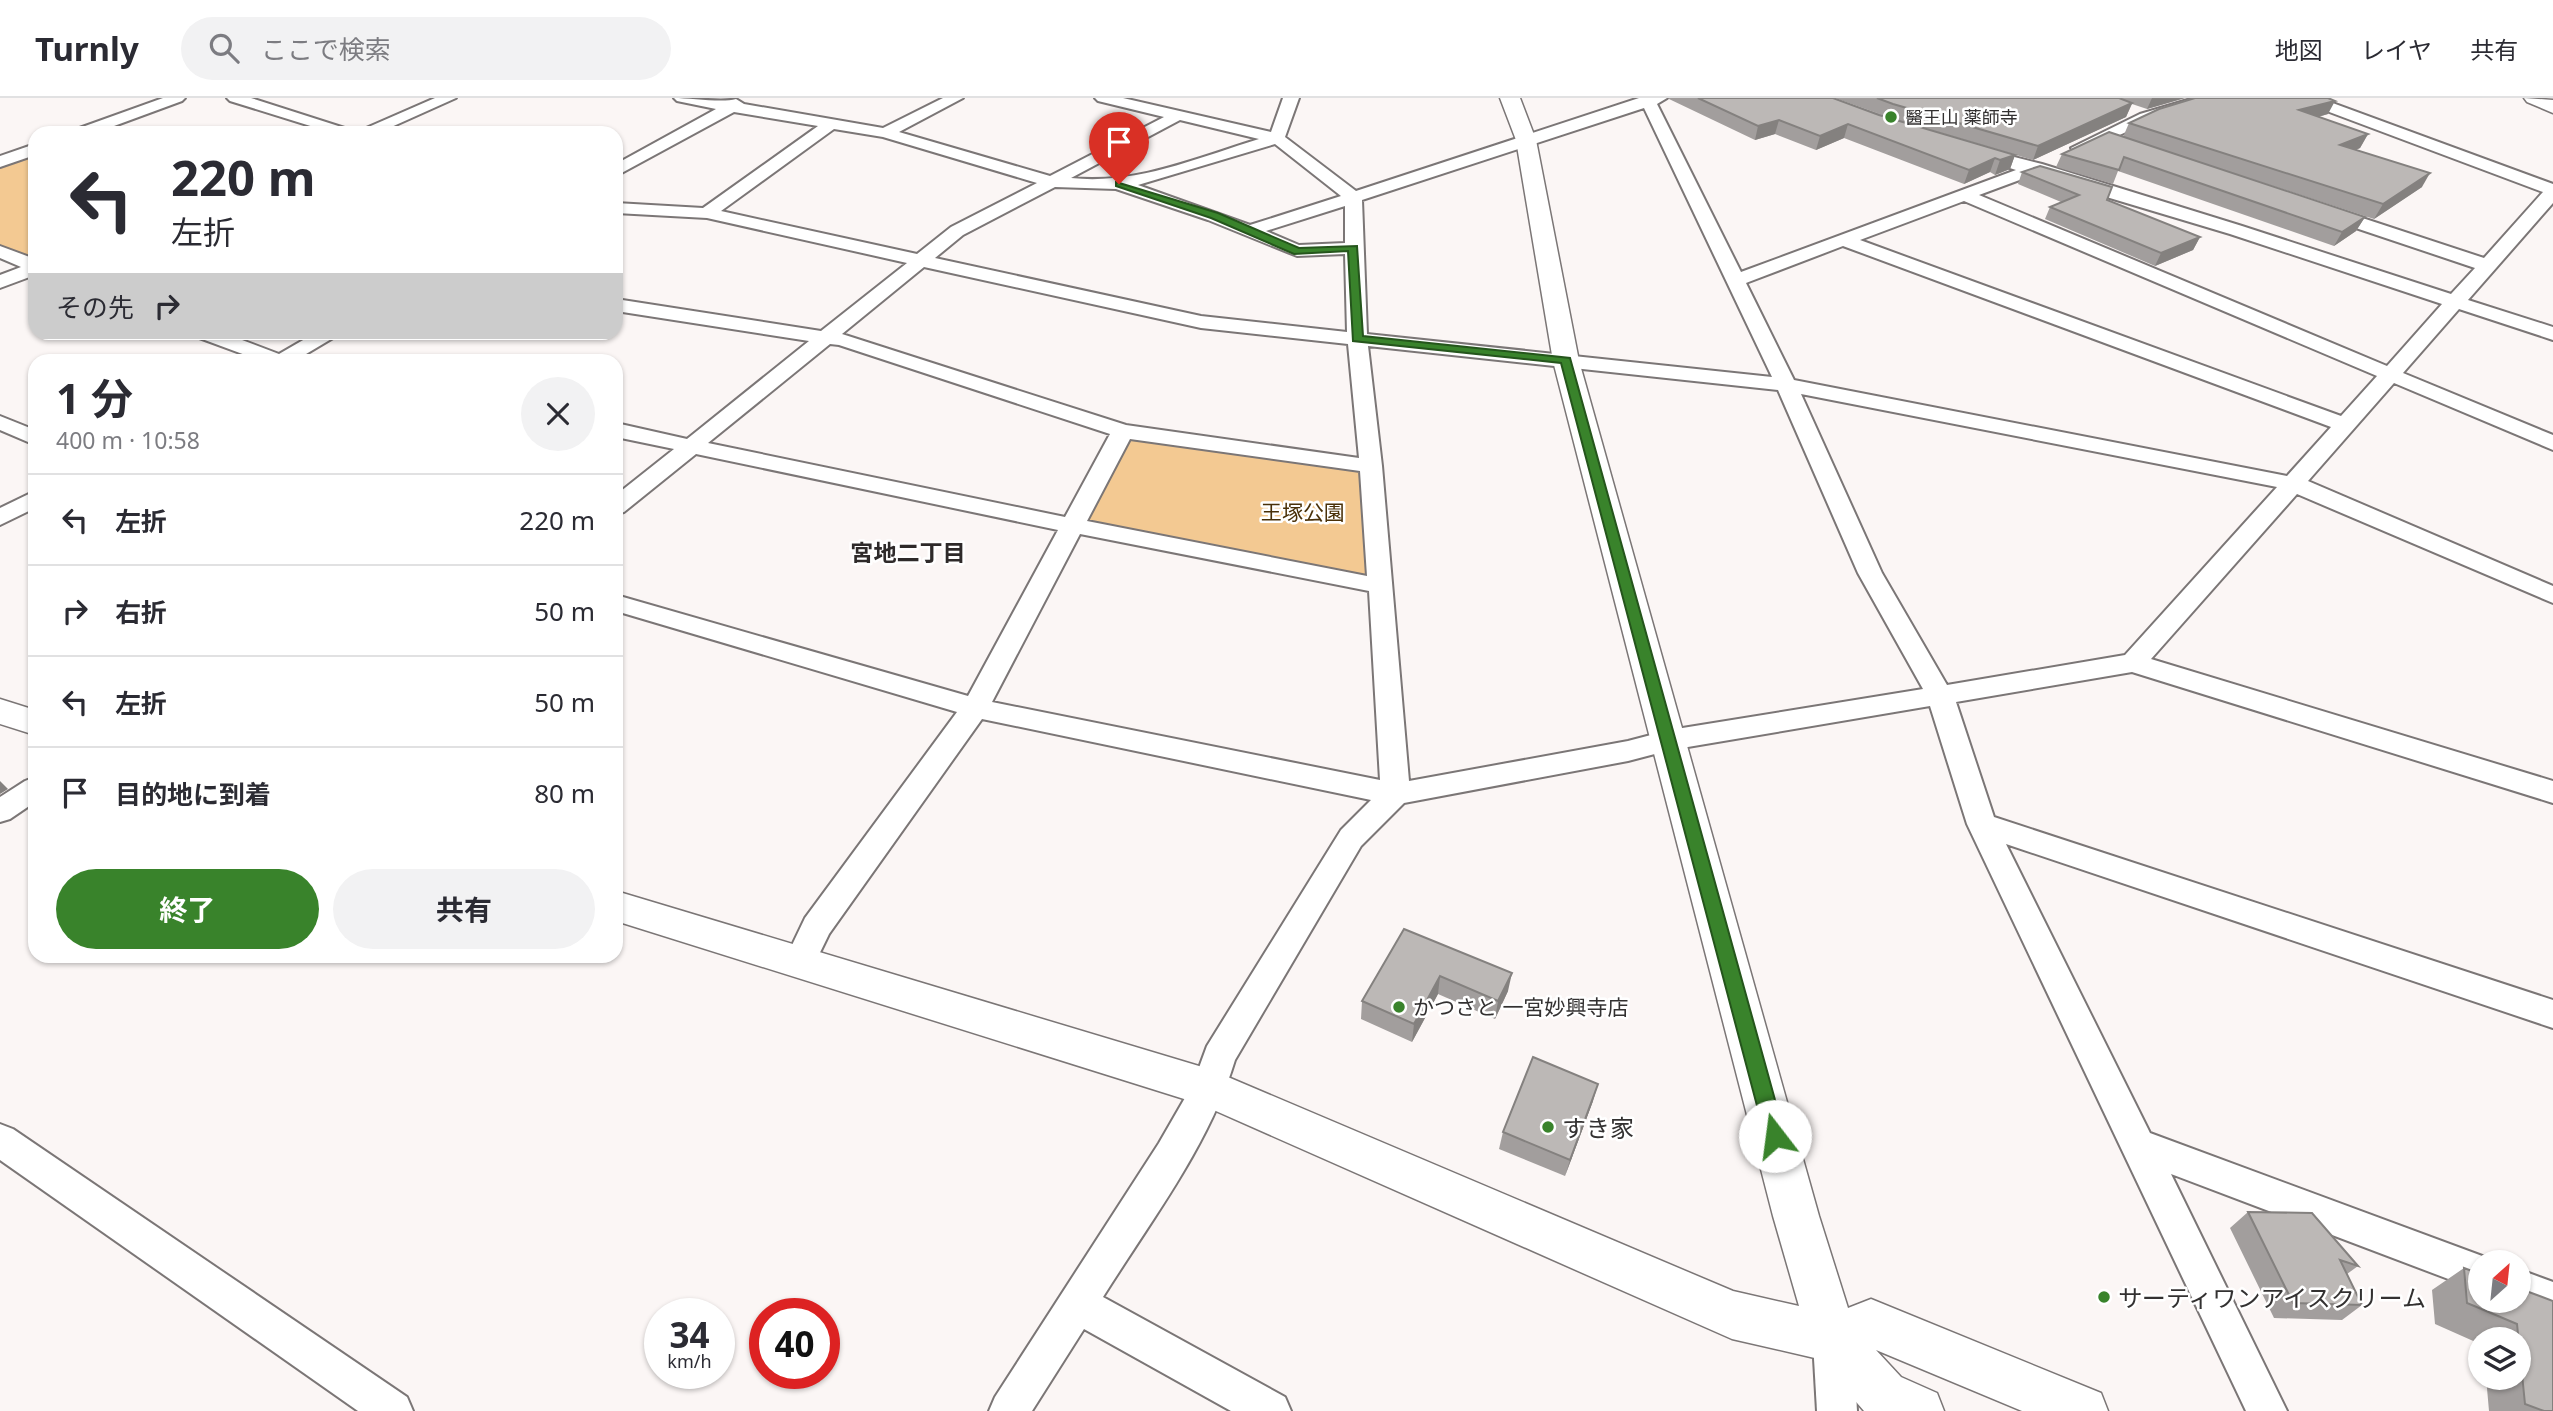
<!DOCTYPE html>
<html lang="ja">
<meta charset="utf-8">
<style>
body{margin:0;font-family:"Noto Sans","Noto Sans JP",sans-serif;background:#f2f2f3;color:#2b2b33;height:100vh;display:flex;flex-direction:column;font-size:26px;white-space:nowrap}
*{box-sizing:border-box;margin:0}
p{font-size:23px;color:#7c7c81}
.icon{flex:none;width:38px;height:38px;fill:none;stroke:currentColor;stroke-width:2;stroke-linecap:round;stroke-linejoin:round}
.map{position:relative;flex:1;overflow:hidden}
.sheet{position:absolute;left:28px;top:256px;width:595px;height:609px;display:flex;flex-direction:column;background:#fff;border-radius:21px;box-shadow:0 2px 5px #0004}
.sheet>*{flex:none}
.banner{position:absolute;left:28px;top:28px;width:595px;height:214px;border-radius:21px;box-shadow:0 2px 5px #0004;background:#fff;color:#2b2b33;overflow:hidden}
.needle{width:46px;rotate:27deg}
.buttons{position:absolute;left:2468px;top:1152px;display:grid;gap:14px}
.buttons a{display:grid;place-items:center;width:63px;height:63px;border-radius:50%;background:#fff;box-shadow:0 2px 5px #0004;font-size:35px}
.speed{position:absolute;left:644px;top:1200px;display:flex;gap:14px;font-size:35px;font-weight:700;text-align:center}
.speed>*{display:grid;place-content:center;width:91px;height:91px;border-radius:50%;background:#fff;box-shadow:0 2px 5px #0004;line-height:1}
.speed small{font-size:18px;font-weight:400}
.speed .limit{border:10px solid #d22;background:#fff;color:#111}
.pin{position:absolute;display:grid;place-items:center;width:60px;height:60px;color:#fff;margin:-72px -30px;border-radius:50% 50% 50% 0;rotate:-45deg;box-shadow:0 0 7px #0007}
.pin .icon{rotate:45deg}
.me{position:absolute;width:77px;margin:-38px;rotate:345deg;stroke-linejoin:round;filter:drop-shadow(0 0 5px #0008)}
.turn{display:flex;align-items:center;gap:24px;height:147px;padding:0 28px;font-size:32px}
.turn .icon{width:91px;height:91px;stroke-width:2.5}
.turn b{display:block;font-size:49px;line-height:60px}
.then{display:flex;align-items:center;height:66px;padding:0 28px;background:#0003;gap:14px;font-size:26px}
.round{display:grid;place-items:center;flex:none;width:74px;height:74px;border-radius:37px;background:#f2f2f3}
.head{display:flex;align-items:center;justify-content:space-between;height:119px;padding:0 28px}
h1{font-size:42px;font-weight:700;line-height:52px}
.cta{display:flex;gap:14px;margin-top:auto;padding:14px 28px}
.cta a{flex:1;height:80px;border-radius:42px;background:#39832b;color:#fff;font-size:28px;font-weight:700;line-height:80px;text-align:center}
.cta a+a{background:#f2f2f3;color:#2b2b33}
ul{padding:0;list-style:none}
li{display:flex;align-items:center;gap:21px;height:91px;padding:0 28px;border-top:2px solid #e1e1e2}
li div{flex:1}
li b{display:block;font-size:26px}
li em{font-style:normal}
header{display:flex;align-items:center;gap:42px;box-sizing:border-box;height:98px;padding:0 35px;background:#fff;border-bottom:2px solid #e1e1e2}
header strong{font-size:33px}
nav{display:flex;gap:38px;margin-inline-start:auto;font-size:24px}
.search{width:490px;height:63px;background:#f2f2f3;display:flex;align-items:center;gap:18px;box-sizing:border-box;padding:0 24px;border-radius:38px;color:#7c7c81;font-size:26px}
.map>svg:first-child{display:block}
.green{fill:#f3c992}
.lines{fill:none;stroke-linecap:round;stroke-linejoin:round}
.minor-casing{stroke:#7b7676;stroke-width:4}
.tertiary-casing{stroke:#7b7676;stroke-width:3}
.minor{fill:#fff;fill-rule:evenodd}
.tertiary{fill:#fff;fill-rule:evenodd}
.wall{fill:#a29e9d}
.shaded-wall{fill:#84817f}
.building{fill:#bcb8b6;stroke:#84817f;stroke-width:2}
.route{fill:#39832b;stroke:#25551c;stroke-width:2}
.poi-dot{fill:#39832b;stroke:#fff;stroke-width:2.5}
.labels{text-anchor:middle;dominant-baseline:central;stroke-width:5;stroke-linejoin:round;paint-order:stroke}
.far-poi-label{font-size:18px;fill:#333131;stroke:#fff;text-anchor:start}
.park-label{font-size:21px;fill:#493008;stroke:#fff}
.poi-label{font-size:21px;fill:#333131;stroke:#fff;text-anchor:start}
.neighbourhood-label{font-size:23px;font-weight:bold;fill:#2e2a2a;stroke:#fff}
.near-poi-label{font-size:24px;fill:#333131;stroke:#fff;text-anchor:start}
</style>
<header>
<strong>Turnly</strong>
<div class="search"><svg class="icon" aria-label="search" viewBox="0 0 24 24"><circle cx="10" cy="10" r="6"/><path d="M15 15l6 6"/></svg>ここで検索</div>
<nav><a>地図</a><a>レイヤ</a><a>共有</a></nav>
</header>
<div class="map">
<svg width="2553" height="1313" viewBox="0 0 2553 1313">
<rect width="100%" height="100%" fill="#fbf6f5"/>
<!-- green -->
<g class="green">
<path d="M35,54V162L0,147V67Z"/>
<path d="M1130,339L1364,371L1368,478L1083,424Z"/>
</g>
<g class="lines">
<!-- minor casing -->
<g class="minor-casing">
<g id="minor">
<path d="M163,0H185L182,3L95,35H72L74,32Z"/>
<path d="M227,0H251L357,34L435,0H456L378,35H333L230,3Z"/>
<path d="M674,0C690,0 723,5 736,1L744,6L883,30L943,0H963L899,34L1050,78L1164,19L1098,3L1095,0H1123L1271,34L1283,0H1299L1285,39L1356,93L1639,0H1667L1657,6L1741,174L2016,72L1969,57L1967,54L1969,51L1975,49L2042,66L2242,128L2451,196L2475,170L2320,118L2317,114L2326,109L2332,110L2484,160L2543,94L2300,3L2297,0H2319L2553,86V105L2468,202L2553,229V242L2459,211L2403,275L2553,337V352L2394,285L2308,383L2553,488V505L2297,396L2151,561L2553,683V705L2132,574L1956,604L1994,719L2553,902V930L2006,746L2150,1035L2493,1162L2480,1164V1193L2171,1076L2287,1313H2246L1967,726L1930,608L1670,652L1628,663L1404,705L1361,748L1235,962C1209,1048 1150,1124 1103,1199L1285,1299L1291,1313H1231L1084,1231L1032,1313H989L995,1299L1159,1045L1193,986L1207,948L1341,732L1371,702L982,621L829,836L810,875L799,879L788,875L783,866L805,820L957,614L616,513V497L968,598L1058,432L696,356L624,414L616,416V397L674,351L616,339V325L687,341L809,243L616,213V201L821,233L907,165L707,120L616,115V105L703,110L818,28L734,14L616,78V66L716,11L677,3ZM1644,10L1772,279L1367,236L1362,102ZM1180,22L1259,41C1197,60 1136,87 1071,80ZM834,31L883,39L1037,85L951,129L917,156L721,113ZM1275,46L1341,98L1250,127L1138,87ZM2033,77L2230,136L2442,206L2387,268L1979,97ZM1055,89L1116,91L1208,122L1297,158L1345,156L1347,234L1201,218L935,160L963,137ZM1964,103L2377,278L2341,318L1860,142ZM1345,108V145L1299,147L1266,133ZM1843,148L2331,329L2287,378L1794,282L1746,185ZM924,169L1201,230L1348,246L1359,360L1126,327L842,236ZM830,246L839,247L1110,336L1065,419L708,345ZM1368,248L1778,292L1858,475L1923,591L1670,632L1628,643L1409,683L1382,368ZM1801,296L2277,389L2125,557L1947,587L1882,475ZM1130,341L1360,373L1367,478L1087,423ZM1080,436L1369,493L1380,682L992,604Z"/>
<path d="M2194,0H2218L2215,3L2152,22L2085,53H2073L2071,50L2140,16Z"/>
<path d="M35,46V57L0,69V58Z"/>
<path d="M0,148L35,161V177L0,190V177L21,169L0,160Z"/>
<path d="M191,234H221L279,256L317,234H343L296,262H259L194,238Z"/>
<path d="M0,318L35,332V347L0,332Z"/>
<path d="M35,393V410L0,427V410Z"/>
<path d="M35,679V704L10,721L0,724V699L25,683Z"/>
<path d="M0,1026L13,1031L407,1299L413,1313H358L0,1062Z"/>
<path d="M2518,1171L2553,1184V1222L2504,1203L2518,1202Z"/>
<path d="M1833,1223L1847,1229L1853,1243L1857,1313H1817L1813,1243L1819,1229Z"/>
</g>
</g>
<!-- tertiary casing -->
<g class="tertiary-casing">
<g id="tertiary">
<path d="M1500,0H1520L1536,42L1579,263L1819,1118L1848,1210L1871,1201L2101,1295L2108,1313H2022L1876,1252L1901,1279L1937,1295L1944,1313H1864L1819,1261L1732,1241L1200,1006L616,823V793L1209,971L1733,1193L1799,1208L1773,1118L1553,263L1516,42Z"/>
<path d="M2524,0L2553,2V15L2527,4Z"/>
<path d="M0,601L35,612V637L0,626Z"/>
</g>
</g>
<!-- minor -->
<use href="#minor" class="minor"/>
<!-- tertiary -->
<use href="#tertiary" class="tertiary"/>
</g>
<!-- wall -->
<g class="wall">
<path d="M1669,0H1833L1888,19L1835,0H2185L2147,11L2132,6L2126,19L2033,62L1901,23L2015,57L2010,71L1995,77L1990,74L1964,86L1844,40L1816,52L1775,36L1755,42L1669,1Z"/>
<path d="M2328,16L2318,19L2368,36L2360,50L2356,52L2422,89L2374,121L2123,39L2129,25Z"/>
<path d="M2109,34L2365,119L2356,133L2334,148L2118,73L2113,86L2056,69L2062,56Z"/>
<path d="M2022,74L2107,102L2200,139L2193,152L2155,168L2045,121L2050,109L2061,104L2018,86Z"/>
<path d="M1404,831L1508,893L1495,921L1438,896L1412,944L1361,921L1362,903Z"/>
<path d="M1593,1003L1565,1078L1499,1051L1503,1034Z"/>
<path d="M2248,1114L2358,1168L2347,1176L2362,1207L2342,1222L2274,1220L2230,1130Z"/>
<path d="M2464,1170L2553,1203V1313H2489L2486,1279H2518V1241H2480V1246L2435,1226L2432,1192Z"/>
</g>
<!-- shaded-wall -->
<g class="shaded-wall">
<path d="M2152,0H2185L2147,11Z"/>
<path d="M2335,3L2328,16L2292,26L2299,12Z"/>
<path d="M2132,5L2126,19L2033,62L2038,48Z"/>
<path d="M1779,22L1775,36L1755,42L1758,28Z"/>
<path d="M1848,26L1844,40L1816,52L1820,38Z"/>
<path d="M2368,36L2360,50L2332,61L2340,47Z"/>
<path d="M2015,57L2010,71L1995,77L2000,62Z"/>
<path d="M1995,60L1990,74L1964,86L1969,72Z"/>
<path d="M2430,75L2422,89L2374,121L2383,106Z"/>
<path d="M2365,119L2356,133L2334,148L2342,134Z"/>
<path d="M2200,139L2193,152L2155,168L2161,155Z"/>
<path d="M0,683L8,691L0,696Z"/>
<path d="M1512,875L1508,893L1495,921L1498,903Z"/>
<path d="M1440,878L1438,896L1412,944L1414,926Z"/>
<path d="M1598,986L1593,1003L1565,1078L1570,1062Z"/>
</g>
<!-- building -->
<g class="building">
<path d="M1698,0H1833L1879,17L2015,57L2000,62L1995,60L1969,72L1848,26L1820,38L1779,22L1758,28Z"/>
<path d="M1877,0H2119L2132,5L2038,48L1893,6Z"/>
<path d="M2195,0H2328L2335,3L2299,12L2368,36L2340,47L2430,75L2383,106L2129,25L2159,11Z"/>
<path d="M2109,34L2365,119L2342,134L2124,59L2119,72L2062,56Z"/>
<path d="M2040,68L2112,89L2107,102L2200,139L2161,155L2050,109L2079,97L2022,74Z"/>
<path d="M1404,831L1512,875L1498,903L1440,878L1414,926L1362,903Z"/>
<path d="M1533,959L1598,986L1570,1062L1503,1034Z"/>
<path d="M2248,1114L2312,1115L2358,1168L2340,1162L2362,1207L2293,1205Z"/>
<path d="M2464,1170L2480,1176V1202H2518V1190L2553,1203V1313H2544L2525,1306L2517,1226L2467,1205Z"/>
</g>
<!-- route -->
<path class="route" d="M1116,84L1218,115L1299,150L1357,148L1363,238L1570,260L1785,1038L1782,1045L1775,1047L1768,1045L1765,1038L1561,265L1353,243L1348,153L1294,156L1211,120L1116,88Z"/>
<!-- markers -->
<g class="poi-dot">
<circle cx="1891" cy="19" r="7"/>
<circle cx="1399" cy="909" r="7"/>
<circle cx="1548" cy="1029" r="7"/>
<circle cx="2104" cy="1199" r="7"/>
</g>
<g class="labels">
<!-- far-poi labels -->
<g class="far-poi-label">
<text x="1905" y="19">醫王山 薬師寺</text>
</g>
<!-- park labels -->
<g class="park-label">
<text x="1303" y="414">王塚公園</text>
</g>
<!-- poi labels -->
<g class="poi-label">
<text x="1413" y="909">かつさと 一宮妙興寺店</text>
</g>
<!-- neighbourhood labels -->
<g class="neighbourhood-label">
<text x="908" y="454">宮地二丁目</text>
</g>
<!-- near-poi labels -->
<g class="near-poi-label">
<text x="1562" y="1029">すき家</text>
<text x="2118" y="1199">サーティワンアイスクリーム</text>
</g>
</g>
</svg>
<div class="buttons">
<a><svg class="needle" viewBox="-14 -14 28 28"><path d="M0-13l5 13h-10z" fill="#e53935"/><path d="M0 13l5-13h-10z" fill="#7c7c81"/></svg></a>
<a><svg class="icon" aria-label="layers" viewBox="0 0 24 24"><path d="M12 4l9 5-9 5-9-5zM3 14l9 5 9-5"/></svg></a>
</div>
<div class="speed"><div>34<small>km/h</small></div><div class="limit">40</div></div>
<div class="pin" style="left:1119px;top:86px;background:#d93025"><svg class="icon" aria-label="arrive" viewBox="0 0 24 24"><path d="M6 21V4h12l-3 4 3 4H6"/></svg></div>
<svg class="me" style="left:1775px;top:1038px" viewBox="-20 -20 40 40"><circle r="19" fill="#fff"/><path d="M0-13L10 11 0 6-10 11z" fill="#39832b"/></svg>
<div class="banner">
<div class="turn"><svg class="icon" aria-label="left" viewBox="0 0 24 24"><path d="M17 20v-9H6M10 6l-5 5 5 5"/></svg><div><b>220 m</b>左折</div></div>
<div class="then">その先<svg class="icon" aria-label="right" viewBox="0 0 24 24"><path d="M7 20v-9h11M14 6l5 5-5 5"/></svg></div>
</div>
<section class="sheet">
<div class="head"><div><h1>1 分</h1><p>400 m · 10:58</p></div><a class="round"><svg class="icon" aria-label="close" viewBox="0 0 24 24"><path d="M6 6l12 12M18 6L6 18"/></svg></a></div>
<ul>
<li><svg class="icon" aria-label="left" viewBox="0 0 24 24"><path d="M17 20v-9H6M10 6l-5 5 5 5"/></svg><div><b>左折</b></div><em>220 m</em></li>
<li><svg class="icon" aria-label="right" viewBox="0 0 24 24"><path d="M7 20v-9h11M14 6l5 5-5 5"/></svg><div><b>右折</b></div><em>50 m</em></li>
<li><svg class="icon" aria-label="left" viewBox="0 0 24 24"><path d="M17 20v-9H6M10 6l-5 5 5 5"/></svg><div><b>左折</b></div><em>50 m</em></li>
<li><svg class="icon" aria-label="arrive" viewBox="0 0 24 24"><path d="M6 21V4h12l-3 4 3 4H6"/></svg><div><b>目的地に到着</b></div><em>80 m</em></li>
</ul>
<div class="cta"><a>終了</a><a>共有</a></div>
</section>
</div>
